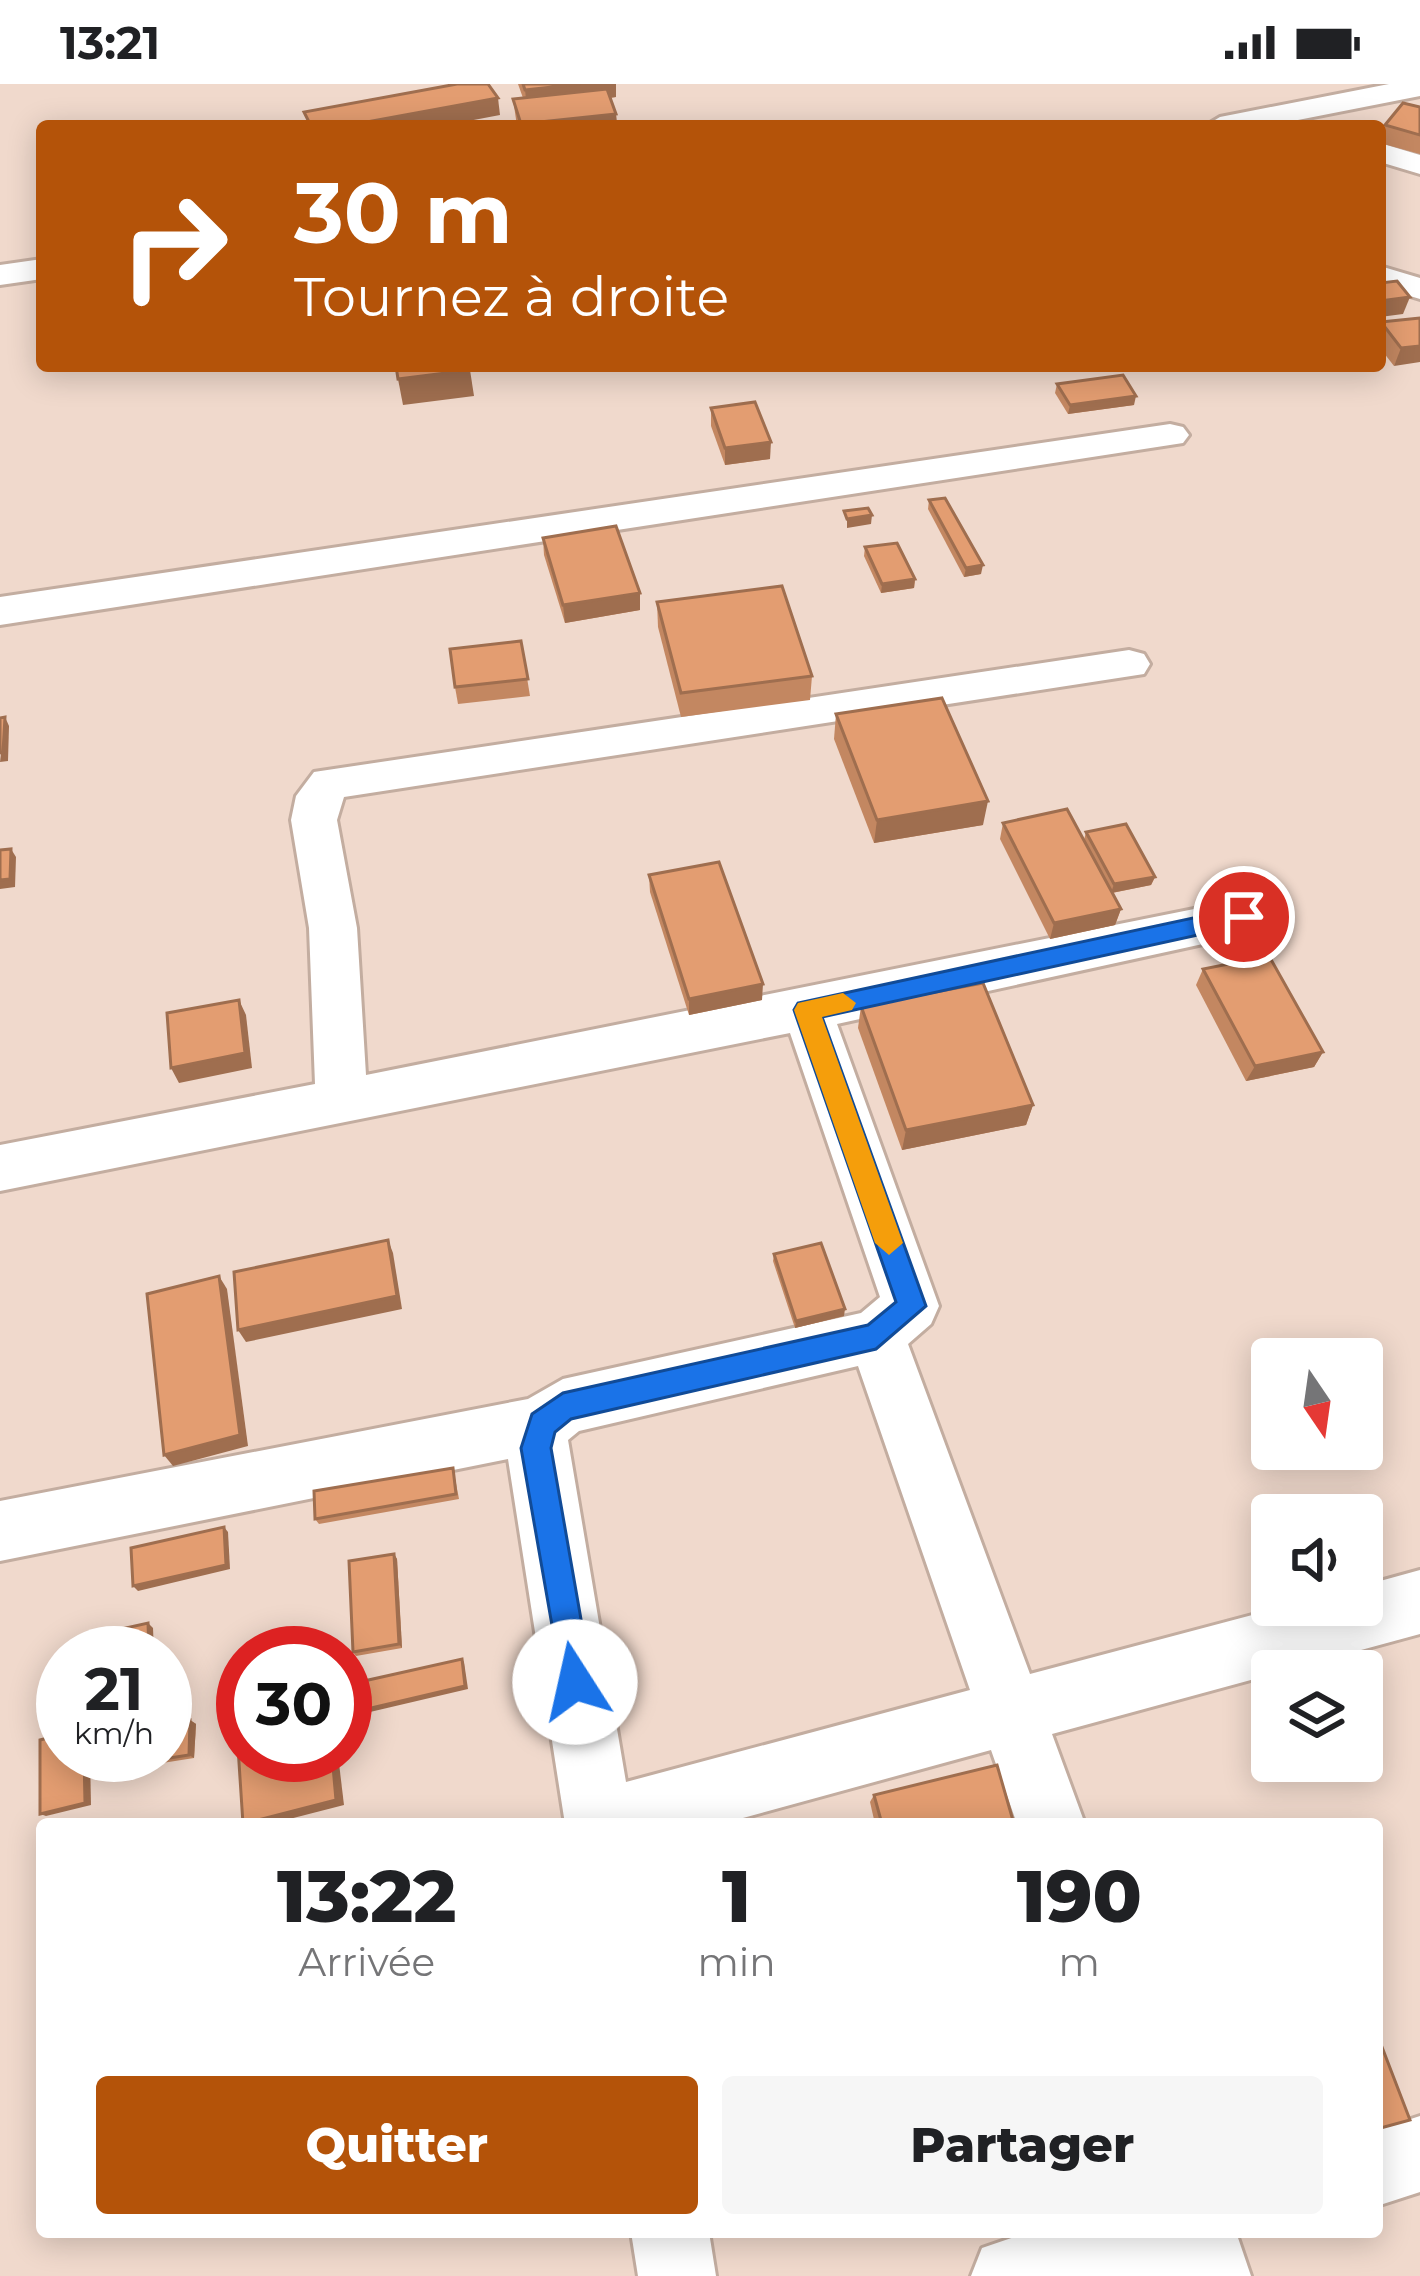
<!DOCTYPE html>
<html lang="fr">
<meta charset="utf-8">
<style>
body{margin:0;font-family:Montserrat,sans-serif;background:#f6f6f6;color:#202124;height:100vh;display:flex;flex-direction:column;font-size:45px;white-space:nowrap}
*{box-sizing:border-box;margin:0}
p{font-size:39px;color:#757577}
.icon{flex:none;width:66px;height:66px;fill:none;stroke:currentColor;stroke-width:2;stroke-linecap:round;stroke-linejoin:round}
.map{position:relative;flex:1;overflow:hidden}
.drawer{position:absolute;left:36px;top:1734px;width:1347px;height:420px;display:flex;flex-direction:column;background:#fff;border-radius:12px;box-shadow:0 6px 30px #0003}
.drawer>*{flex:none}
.banner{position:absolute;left:36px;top:36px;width:1350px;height:252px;border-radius:12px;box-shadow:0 6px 30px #0003;background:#b45309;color:#fff;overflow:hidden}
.needle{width:78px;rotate:167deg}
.controls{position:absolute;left:1251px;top:1254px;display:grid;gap:24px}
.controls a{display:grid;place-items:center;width:132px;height:132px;border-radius:12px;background:#fff;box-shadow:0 6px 30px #0003;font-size:60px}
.speed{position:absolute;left:36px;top:1542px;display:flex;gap:24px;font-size:60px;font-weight:700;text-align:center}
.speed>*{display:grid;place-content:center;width:156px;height:156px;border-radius:50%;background:#fff;box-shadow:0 6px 30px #0003;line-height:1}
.speed small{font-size:30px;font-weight:400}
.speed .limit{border:18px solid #d22;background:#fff;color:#111}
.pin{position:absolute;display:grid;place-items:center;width:102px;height:102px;color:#fff;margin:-51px;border:6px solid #fff;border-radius:50%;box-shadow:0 3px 12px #0007}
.me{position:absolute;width:132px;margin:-66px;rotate:350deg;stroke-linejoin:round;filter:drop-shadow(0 0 9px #0008)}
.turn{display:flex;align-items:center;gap:42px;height:252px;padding:0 60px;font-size:54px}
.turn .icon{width:156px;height:156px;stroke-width:2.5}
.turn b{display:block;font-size:84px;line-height:102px}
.eta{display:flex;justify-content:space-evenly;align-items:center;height:204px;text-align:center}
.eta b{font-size:72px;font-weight:800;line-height:84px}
.button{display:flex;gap:24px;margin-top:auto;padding:24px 60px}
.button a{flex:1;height:138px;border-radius:12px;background:#b45309;color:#fff;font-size:48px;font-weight:800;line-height:138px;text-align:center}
.button a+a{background:#f6f6f6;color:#202124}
.status{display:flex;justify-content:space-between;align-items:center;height:84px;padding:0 60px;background:#fff;direction:ltr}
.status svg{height:33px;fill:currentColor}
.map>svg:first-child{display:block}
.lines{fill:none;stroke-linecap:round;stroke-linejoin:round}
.street-casing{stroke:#c3ada0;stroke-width:6}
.street{fill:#fff;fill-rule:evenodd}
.wall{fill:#c38761}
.shaded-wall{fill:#9f6e4f}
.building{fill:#e39d71;stroke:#9f6e4f;stroke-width:3}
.route{fill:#1a73e8;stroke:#114b97;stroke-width:3}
.slow{fill:#f59e0b}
</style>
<div class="status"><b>13:21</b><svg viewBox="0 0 49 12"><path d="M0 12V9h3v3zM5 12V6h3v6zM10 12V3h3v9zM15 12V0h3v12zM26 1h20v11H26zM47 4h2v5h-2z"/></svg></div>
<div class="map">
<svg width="1420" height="2192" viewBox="0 0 1420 2192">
<rect width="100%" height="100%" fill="#f0d9cc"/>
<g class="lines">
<!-- street casing -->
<g class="street-casing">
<g id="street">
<path d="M1389,0H1420V12L1267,42H1205L1220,33Z"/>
<path d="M1380,59L1420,71V90L1380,78Z"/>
<path d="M42,175V195L0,201V181Z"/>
<path d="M1380,182L1420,194V215L1380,203Z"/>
<path d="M1170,340L1183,343L1189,351L1183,359L0,541V513Z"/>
<path d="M1129,566L1144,570L1150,580L1144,590L344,713L337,736L357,844L366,991L1244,815L1261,820L1268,833L1261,846L1244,851L837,940L939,1222L931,1240L908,1260L1030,1590L1290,1521H1362V1502L1420,1486V1550L1052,1650L1085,1740H1017L991,1666L721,1740H565L508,1375L0,1477V1417L528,1315L563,1295L861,1229L880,1213L790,949L0,1107V1061L315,1000L309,844L291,736L296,712L314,688ZM858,1282L970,1606L626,1698L568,1356L579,1347Z"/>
<path d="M1420,2032V2108L1377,2122V2046Z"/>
<path d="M631,2148H709L716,2192H638Z"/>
<path d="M1029,2148H1236L1251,2192H971L982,2164Z"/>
</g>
</g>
<!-- street -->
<use href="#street" class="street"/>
</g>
<!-- wall -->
<g class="wall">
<path d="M518,0H616V13L610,14L616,30L617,42H517L513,15L523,14Z"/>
<path d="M1420,23V70L1380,59L1385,41Z"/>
<path d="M1420,234L1394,282L1380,264L1381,238Z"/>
<path d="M1057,300L1134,321L1068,330L1055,309Z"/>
<path d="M711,324L770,375L725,381L711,342Z"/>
<path d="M929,416L981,490L964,493L928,425Z"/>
<path d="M543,454L640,509V526L565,539L544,471Z"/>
<path d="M865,463L915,495L914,504L881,509L864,472Z"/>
<path d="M657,518L812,592L810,616L681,633L658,543Z"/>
<path d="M521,557L530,612L458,620L455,603Z"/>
<path d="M836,630L983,741L874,759L834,655Z"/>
<path d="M1003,739L1084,756L1086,748L1155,793L1151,801L1112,809L1121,825L1115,841L1050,855L1000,755Z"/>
<path d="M649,791L762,916L689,931L650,808Z"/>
<path d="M1203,885L1323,968L1314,983L1246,997L1196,901Z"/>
<path d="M861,922L1033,1021L1026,1041L902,1066L858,944Z"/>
<path d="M774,1170L844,1232L795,1244L773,1177Z"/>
<path d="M453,1384L459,1415L319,1440L315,1435Z"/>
<path d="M394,1470L397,1475L402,1564L356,1572L353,1568Z"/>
<path d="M190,1636L196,1640L194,1674L137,1683L131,1680Z"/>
<path d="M874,1711L1014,1740H875L870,1718Z"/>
</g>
<!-- shaded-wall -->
<g class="shaded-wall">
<path d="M580,0H616V13L527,23L525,6Z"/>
<path d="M498,14L500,31L442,42H345Z"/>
<path d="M616,30L617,42H521V40Z"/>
<path d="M1410,213L1403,230L1380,233V217Z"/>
<path d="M1420,262V278L1394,282L1401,264Z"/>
<path d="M470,286L474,312L403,321L398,295Z"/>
<path d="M1136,312L1134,321L1068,330L1070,321Z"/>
<path d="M771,358L770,375L725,381V364Z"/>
<path d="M872,431L871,440L847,444V435Z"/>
<path d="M983,481L981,490L964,493L966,484Z"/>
<path d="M915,495L914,504L881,509L882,500Z"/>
<path d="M640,509V526L565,539L563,521Z"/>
<path d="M5,633L9,642L8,677L0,678Z"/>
<path d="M988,717L983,741L874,759L877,736Z"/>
<path d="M11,765L16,773L15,803L0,805V796Z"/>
<path d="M1155,793L1151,801L1111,809L1114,800Z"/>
<path d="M1121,825L1115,841L1050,855L1054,839Z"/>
<path d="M763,900L762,916L689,931V915Z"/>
<path d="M239,916L246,931L252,984L179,999L171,984Z"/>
<path d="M1323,968L1314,983L1246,997L1255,982Z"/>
<path d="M1033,1021L1026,1041L902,1066L906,1046Z"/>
<path d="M388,1156L393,1169L402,1225L246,1258L238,1246Z"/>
<path d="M219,1192L227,1205L248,1362L173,1382L164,1371Z"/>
<path d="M845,1225L844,1232L795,1244L796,1237Z"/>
<path d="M224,1443L228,1448L230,1485L138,1507L133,1502Z"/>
<path d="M394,1470L397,1475L402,1564L399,1560Z"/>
<path d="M148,1539L153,1544L154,1569H149Z"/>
<path d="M462,1575L464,1578L468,1605L370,1628L367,1625Z"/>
<path d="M190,1636L196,1640L194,1674L189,1671Z"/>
<path d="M84,1671H90L91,1721L46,1732L40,1730Z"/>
<path d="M332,1671H338L344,1721L270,1740H243Z"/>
</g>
<!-- building -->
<g class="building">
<path d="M457,0H488L498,14L345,42H311L304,28Z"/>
<path d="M523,0H580L525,6Z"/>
<path d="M607,5L616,30L521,40L513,15Z"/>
<path d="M1403,19L1420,23V51L1385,41Z"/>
<path d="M1397,197L1410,213L1380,217V199Z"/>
<path d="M1420,234V262L1401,264L1381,238Z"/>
<path d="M396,282H469L470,286L398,295Z"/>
<path d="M1123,291L1136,312L1070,321L1057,300Z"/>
<path d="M755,318L771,358L725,364L711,324Z"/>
<path d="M945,414L983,481L966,484L929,416Z"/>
<path d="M868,424L872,431L847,435L844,427Z"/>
<path d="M616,442L640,509L563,521L543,454Z"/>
<path d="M897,459L915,495L882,500L865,463Z"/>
<path d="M782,502L812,592L681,609L657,518Z"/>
<path d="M521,557L528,595L455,603L450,565Z"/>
<path d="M942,614L988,717L877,736L836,630Z"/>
<path d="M5,633L3,668L0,669V634Z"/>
<path d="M1067,725L1121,825L1054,839L1003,739Z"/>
<path d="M1126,740L1155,793L1114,800L1086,748Z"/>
<path d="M11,765L10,795L0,796V766Z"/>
<path d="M719,778L763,900L689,915L649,791Z"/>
<path d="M1269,872L1323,968L1255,982L1203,885Z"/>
<path d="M983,899L1033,1021L906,1046L861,922Z"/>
<path d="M239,916L245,969L171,984L167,929Z"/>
<path d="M388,1156L397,1212L238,1246L234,1188Z"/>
<path d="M821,1159L845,1225L796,1237L774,1170Z"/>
<path d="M219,1192L240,1351L164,1371L147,1210Z"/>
<path d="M453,1384L456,1410L315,1435L314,1407Z"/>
<path d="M224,1443L226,1481L133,1502L131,1464Z"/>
<path d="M394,1470L399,1560L353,1568L349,1477Z"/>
<path d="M148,1539L149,1569H108V1548Z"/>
<path d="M462,1575L465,1602L367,1625L364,1597Z"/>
<path d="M243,1615V1671H332L336,1716L243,1740L235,1617Z"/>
<path d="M190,1636L189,1671L131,1680V1671H165V1640Z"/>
<path d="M63,1650V1671H84L85,1719L40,1730V1656Z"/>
<path d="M997,1681L1014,1740H882L874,1711Z"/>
<path d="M1377,1950L1410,2036L1377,2045Z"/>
</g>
<!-- route -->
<path class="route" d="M1244,823L1256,833L1253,839L822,933L926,1222L876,1265L571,1335L555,1348L551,1364L592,1598L587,1610L575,1615L564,1610L521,1364L532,1330L563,1309L868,1241L896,1218L794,926L798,919Z"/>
<!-- slow -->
<path class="slow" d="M843,909L856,919L852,926L822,933L903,1159L889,1171L875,1159L794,926L798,919Z"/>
</svg>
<div class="controls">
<a><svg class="needle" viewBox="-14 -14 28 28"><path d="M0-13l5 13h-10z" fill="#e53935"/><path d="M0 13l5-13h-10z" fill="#757577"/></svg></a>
<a><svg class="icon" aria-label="sound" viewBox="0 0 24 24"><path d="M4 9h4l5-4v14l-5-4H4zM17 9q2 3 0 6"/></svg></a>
<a><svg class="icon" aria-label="layers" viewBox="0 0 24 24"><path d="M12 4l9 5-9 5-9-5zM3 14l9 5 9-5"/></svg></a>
</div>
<div class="speed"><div>21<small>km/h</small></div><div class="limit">30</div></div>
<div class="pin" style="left:1244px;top:833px;background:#d93025"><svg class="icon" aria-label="arrive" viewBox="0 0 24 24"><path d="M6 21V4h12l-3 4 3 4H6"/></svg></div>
<svg class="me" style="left:575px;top:1598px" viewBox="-20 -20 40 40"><circle r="19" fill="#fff"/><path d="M0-13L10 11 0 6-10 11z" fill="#1a73e8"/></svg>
<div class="banner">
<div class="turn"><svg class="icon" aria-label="right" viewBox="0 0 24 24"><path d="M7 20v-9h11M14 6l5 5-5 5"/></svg><div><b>30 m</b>Tournez à droite</div></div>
</div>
<section class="drawer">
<div class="eta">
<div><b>13:22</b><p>Arrivée</p></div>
<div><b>1</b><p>min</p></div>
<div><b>190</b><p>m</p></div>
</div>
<div class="button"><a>Quitter</a><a>Partager</a></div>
</section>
</div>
